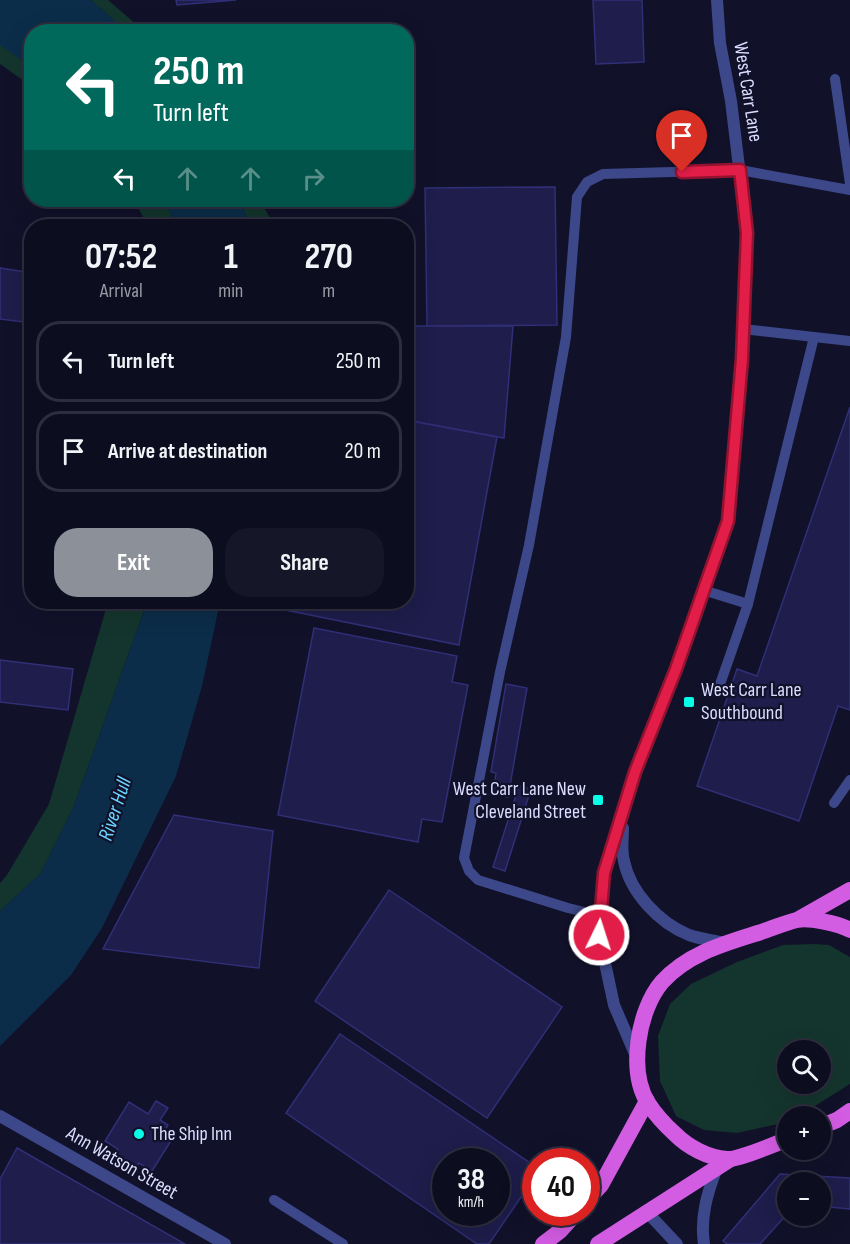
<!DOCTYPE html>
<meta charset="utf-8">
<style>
body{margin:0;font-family:"Sofia Sans Condensed",sans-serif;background:#161629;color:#f1f3f6;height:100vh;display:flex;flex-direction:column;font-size:22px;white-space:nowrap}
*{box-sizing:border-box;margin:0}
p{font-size:20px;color:#9a9ca5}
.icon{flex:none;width:33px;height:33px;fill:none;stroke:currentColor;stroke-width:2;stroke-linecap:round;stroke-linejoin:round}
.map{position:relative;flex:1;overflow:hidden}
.sheet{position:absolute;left:24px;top:219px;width:390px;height:390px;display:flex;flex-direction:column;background:#0d0d20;border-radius:24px;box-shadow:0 6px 24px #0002,0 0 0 2px #2d2d3e}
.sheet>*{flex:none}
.top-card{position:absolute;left:24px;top:24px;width:390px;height:183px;border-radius:24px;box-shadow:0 6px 24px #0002,0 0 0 2px #2d2d3e;background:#00695c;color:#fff;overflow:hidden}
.buttons{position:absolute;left:777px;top:1040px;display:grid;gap:12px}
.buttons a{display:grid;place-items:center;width:54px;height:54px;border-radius:50%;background:#0d0d20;box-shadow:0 6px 24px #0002,0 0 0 2px #2d2d3e;font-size:30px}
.speed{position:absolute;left:432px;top:1148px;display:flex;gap:12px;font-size:30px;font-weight:700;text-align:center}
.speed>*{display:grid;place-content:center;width:78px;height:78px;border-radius:50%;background:#0d0d20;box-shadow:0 6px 24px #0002,0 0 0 2px #2d2d3e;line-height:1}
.speed small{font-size:15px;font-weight:400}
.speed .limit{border:9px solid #d22;background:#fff;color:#111}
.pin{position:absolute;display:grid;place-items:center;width:51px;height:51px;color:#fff;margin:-62px -26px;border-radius:50% 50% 50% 0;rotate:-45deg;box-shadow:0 0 6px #0007}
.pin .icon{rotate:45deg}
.me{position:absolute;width:66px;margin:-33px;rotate:4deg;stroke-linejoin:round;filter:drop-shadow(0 0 4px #0008)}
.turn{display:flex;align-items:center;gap:21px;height:126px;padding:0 30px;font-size:27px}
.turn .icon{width:78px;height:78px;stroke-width:2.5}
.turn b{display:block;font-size:42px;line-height:51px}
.lanes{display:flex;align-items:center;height:57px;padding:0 30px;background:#0003;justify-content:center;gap:30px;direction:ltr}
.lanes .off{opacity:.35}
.eta{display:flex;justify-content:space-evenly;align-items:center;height:102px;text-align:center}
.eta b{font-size:36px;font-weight:700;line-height:42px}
.button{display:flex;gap:12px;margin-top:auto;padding:12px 30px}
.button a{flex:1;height:69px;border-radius:24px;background:#8c9099;color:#fff;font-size:24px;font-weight:700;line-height:69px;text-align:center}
.button a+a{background:#161629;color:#f1f3f6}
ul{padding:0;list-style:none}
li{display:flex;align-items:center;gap:18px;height:81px;margin:0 12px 9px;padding:0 18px;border:3px solid #2d2d3e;border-radius:24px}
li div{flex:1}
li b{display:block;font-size:22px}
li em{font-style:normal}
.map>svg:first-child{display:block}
.green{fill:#14352d;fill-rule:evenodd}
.water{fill:#0b2d49}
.building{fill:#1e1d4b;stroke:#302f77;stroke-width:1.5;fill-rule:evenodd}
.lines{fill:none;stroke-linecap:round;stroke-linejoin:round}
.service{stroke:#3c4889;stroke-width:10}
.minor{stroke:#3c4889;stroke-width:12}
.tertiary{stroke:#3c4889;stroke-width:12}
.trunk{stroke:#d25ce2;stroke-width:16}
.route-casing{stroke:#92132f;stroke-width:15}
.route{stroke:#e11d48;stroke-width:10}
.poi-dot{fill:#08fde8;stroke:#11112a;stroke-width:2}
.labels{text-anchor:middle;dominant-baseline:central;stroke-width:4.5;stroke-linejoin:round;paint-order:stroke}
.street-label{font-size:20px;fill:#dbddff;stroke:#11112a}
.poi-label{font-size:20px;fill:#dbddff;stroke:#11112a;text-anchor:start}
.water-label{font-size:21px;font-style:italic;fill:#69d5fe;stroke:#11112a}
</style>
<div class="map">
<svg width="850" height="1244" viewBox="0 0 850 1244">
<rect width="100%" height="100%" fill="#11112a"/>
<!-- green -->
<g class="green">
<path d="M91,0H108L144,31H126Z"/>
<path d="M0,44L31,66V86L0,64Z"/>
<path d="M134,200H164L177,226H148Z"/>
<path d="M241,200H259L269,216L270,226H249Z"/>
<path d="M108,602H147L74,806L41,873L0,911V883L7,875L49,804Z"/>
<path d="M814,944L829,945L850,957V1084L799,1116H788L787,1122L737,1133L704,1130L676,1116L660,1081L658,1036L670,1004L691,984L737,962L783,945ZM788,1050H820V1083H788Z"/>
</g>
<!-- water -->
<g class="water">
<path d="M0,0H91L126,31L32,32L31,67L0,45Z"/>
<path d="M164,200H241L249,226H177Z"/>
<path d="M147,602H220L202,686L176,776L102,928L71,975L0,1046V911L41,873L74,806Z"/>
</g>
<!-- building -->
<g class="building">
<path d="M176,0H236L177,5Z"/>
<path d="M593,0H642L644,62L596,64Z"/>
<path d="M555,187L557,325L427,326L425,188Z"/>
<path d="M0,268L32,273V323L0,319Z"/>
<path d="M406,326H513L504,438L406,420Z"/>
<path d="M850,407V710L838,706L799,821L697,786L737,669L757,676Z"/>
<path d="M406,420L497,437L459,645L246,602H406Z"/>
<path d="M314,628L457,656L452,682L468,685L442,822L422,819L418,842L278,815Z"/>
<path d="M0,660L73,669L68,710L0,702Z"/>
<path d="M506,684L527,688L508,797L493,794L496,773L491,772Z"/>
<path d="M519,786L531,789L505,871L493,867Z"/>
<path d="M174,815L273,831L259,968L103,949Z"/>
<path d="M389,890L562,1007L487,1118L315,1001Z"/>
<path d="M340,1034L536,1167V1175L489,1244H477L286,1113ZM446,1161H496V1212H446Z"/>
<path d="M156,1101L168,1108L160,1120L168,1125L165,1131L174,1136L152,1171L139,1163L135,1169L114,1156L118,1149L105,1141L129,1102L148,1114Z"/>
<path d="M17,1148L185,1244H0V1179Z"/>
<path d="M780,1174L850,1178V1209L820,1206V1182H788V1213L760,1244H727L723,1241Z"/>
</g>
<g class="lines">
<!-- service -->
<g class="service">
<path d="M835,79L850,184"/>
<path d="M814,337L850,341"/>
<path d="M703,590L748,604"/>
<path d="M718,690L748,604L814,337L743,329"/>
<path d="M834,803L850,780"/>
<path d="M601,916L568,908L478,880L469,871L464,858L500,672L529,545L566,337L577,197L587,182L603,174L740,170L850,190"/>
<path d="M274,1200L343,1244"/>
</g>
<!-- minor -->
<g class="minor">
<path d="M0,1116L225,1244"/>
<path d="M646,1211L677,1244"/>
<path d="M704,1244C700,1218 707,1193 717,1168"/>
</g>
<!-- tertiary -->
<g class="tertiary">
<path d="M623,828C623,839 621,851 624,861C630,892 659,923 689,935C700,939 713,940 725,943"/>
<path d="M636,1056L614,1005L599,935L604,873L622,818L635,772L676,669L728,521L742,359L747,233L731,101L720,43L717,0"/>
</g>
<!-- trunk -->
<g class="trunk">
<path d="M799,919L850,890"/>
<path d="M820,1127L837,1120L850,1111"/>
<path d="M788,1139C775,1144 738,1160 727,1159C708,1158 688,1147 675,1134C665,1125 655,1114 648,1103C628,1071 638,1010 662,982C687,954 723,944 758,933C771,929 784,923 797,920C808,917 840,924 850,930"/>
<path d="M586,1201L601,1185L647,1101"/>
<path d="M543,1244L560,1231L577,1212"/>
<path d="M598,1244L729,1160"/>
</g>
</g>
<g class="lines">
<!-- route casing -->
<g class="route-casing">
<path id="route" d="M599,935L604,873L635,772L676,669L728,521L742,359L747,233L740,170L682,172"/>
</g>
<!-- route -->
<use href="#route" class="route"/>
</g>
<!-- markers -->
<g class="poi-dot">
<rect x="683" y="696" width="12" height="12" rx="3"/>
<rect x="592" y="794" width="12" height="12" rx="3"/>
<circle cx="139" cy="1134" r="6"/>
</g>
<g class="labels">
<!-- street labels -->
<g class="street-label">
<text transform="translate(748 92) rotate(81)">West Carr Lane</text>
<text transform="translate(122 1163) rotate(30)">Ann Watson Street</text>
</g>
<!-- poi labels -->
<g class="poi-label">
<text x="701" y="690">West Carr Lane<tspan x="701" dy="23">Southbound</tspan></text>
<text x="586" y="789" text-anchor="end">West Carr Lane New<tspan x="586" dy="23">Cleveland Street</tspan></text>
<text x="151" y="1134">The Ship Inn</text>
</g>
<!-- water labels -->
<g class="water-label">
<text transform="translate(115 809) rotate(-72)">River Hull</text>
</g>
</g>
</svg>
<div class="buttons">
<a><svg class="icon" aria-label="search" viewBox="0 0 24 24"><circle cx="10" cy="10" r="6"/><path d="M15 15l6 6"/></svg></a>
<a>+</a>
<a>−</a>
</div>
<div class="speed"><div>38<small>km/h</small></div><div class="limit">40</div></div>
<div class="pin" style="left:682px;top:172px;background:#d93025"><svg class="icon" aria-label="arrive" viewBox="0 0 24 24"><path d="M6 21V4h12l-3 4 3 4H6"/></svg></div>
<svg class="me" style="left:599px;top:935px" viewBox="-20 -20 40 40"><circle r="17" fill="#e11d48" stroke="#fff" stroke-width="3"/><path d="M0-11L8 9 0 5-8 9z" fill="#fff"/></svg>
<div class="top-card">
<div class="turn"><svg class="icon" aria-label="left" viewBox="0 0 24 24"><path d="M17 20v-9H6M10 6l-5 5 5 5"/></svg><div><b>250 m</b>Turn left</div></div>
<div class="lanes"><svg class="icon" aria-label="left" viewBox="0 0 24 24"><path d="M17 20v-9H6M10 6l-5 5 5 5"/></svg><svg class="icon off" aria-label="ahead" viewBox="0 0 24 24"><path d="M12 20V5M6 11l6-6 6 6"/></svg><svg class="icon off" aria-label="ahead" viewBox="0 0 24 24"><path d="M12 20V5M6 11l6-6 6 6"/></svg><svg class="icon off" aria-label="right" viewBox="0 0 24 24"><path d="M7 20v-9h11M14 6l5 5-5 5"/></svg></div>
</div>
<section class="sheet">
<div class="eta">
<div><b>07:52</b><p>Arrival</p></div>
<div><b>1</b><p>min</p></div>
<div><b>270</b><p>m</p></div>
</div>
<ul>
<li><svg class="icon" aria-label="left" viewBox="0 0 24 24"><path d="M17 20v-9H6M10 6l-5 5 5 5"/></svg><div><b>Turn left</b></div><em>250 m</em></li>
<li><svg class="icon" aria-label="arrive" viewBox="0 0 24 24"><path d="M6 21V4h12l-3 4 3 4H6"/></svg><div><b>Arrive at destination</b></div><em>20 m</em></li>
</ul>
<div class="button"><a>Exit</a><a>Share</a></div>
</section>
</div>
